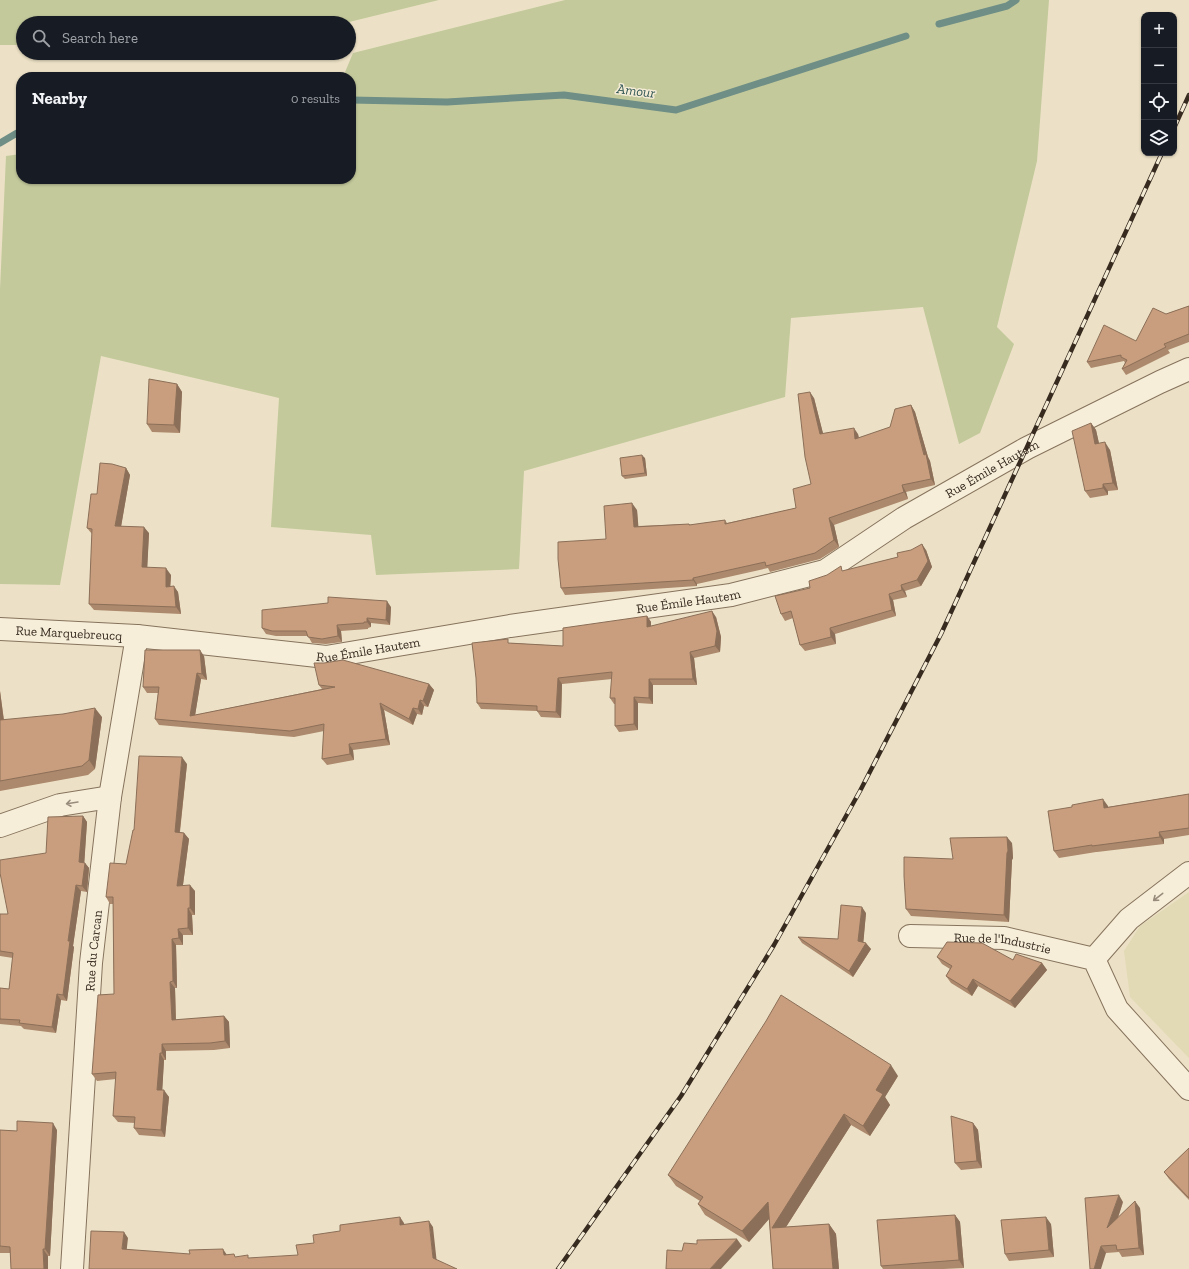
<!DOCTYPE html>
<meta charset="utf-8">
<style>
body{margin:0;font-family:"Zilla Slab",serif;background:#242831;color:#f1f3f6}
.controls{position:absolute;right:12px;top:12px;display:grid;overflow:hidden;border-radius:8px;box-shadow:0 1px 3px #0004}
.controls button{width:36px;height:36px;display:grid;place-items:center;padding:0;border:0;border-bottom:1px solid #363941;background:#171b24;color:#f1f3f6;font:20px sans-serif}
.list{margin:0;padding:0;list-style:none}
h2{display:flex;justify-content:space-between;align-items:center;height:52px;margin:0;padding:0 16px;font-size:17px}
h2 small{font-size:13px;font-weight:400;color:#9ea1a6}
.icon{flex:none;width:22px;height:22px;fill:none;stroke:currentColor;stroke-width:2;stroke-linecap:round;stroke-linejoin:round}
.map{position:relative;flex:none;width:1189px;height:1269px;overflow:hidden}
.search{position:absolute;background:#171b24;box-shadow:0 1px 3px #0004;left:16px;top:16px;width:340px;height:44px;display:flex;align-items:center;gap:10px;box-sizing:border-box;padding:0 14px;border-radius:22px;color:#9ea1a6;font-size:15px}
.panel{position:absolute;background:#171b24;box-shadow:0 1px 3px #0004;left:16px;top:72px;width:340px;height:112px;border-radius:16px}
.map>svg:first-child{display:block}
.farmland{fill:#e1dab4}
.green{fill:#c3c99b}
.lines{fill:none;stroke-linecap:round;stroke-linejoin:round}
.stream{stroke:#6e8e86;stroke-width:7}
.minor-casing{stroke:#86735d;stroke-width:24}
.minor{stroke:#f7eed9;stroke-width:22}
.rail-casing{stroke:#372b20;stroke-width:4.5}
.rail{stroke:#f4ebd5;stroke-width:3;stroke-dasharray:9;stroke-linecap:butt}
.wall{fill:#ac886c}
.shaded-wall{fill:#8c6f58}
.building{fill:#c89e7e;stroke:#8c6f58}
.oneway{stroke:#978c7c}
.labels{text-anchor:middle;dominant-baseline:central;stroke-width:3;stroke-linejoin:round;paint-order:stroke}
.street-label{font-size:13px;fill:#372b20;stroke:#f4ebd5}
.water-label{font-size:14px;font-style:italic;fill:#305654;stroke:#f4ebd5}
</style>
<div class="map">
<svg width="1189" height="1269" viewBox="0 0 1189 1269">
<rect width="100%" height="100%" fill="#ece1c6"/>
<path class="farmland" d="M 1189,892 L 1189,1058 L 1130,997 L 1124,951 L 1140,926 Z"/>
<path class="green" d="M 0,0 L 439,0 L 345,23 L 23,23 L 23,45 L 0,45 Z
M 565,0 L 1049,0 L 1037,161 L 997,327 L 1014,344 L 980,433 L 959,444 L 923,307 L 791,318 L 785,397 L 524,471 L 519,569 L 376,575 L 371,535 L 271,527 L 279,398 L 101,356 L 60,585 L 0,584 L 0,289 L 6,156 L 21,154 L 21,179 L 351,179 L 351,77 L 343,77 L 353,53 Z"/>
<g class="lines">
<path class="stream" d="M 939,24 L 1007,6 L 1016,0
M 351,100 L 447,102 L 564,95 L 676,110 L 906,36
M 0,143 L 17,133 L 21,133"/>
<g class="minor-casing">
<g id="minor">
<path id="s1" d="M 0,629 L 137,636 L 326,657 L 510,626 L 731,595 L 825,571 L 904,518 L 1027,448 L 1160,382 L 1189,369"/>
<path d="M 0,826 L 60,805 L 110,797"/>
<path id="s2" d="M 910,936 L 1004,938 L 1094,959 L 1117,1009 L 1189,1089"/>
<path d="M 1094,959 L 1129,919 L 1189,873"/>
<path id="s3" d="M 72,1269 L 91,963 L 110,797 L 137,636"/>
</g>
</g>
<use href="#minor" class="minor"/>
<g class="rail-casing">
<path id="rail" d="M 1174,128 L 1189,95
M 558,1269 L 681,1096 L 774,945 L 860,791 L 941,634 L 1162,153"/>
</g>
<use href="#rail" class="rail"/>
</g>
<path class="wall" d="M 1189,306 L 1189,342 L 1168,350 L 1170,353 L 1126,375 L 1122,369 L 1125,363 L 1124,361 L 1091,368 L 1087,362 L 1136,341 L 1166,314 Z
M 177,384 L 182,392 L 180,433 L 152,432 L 147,424 Z
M 814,398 L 823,434 L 858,434 L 859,438 L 890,427 L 911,405 L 915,412 L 928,457 L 930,461 L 935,485 L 906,492 L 908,499 L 834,525 L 839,547 L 820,559 L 770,572 L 768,568 L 697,584 L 697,586 L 565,595 L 561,588 L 606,539 L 637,510 L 638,526 L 689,524 L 690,525 L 725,520 L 727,523 L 796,508 L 811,484 Z
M 1091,423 L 1096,430 L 1099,444 L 1110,450 L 1118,490 L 1108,491 L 1108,495 L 1090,498 L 1085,491 Z
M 645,458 L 647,476 L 625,479 L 622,476 Z
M 126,468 L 130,475 L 121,526 L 149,533 L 147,567 L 171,575 L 170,586 L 178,592 L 181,614 L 94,610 L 89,604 L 92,534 L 87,528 L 97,494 Z
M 926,550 L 932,567 L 921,586 L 905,591 L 907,597 L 893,600 L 896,616 L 835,634 L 836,644 L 805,651 L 800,645 L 793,618 L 785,621 L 781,614 L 810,588 L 844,571 Z
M 391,607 L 390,625 L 371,623 L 371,627 L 368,628 L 368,629 L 341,631 L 342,642 L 326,644 L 312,643 L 308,636 L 276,636 L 266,634 L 262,628 Z
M 647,616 L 651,622 L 651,626 L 716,617 L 721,637 L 720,652 L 694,658 L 697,685 L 653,685 L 653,704 L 638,703 L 638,730 L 619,732 L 615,726 L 615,704 L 614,704 L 610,698 L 612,679 L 562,684 L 561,718 L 541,717 L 537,711 L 481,709 L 477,703 L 511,643 L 563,646 Z
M 204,656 L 207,680 L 201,679 L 195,715 L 322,689 L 319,685 L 429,684 L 434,690 L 428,707 L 424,706 L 422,715 L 417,714 L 413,725 L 384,710 L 390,745 L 353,750 L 354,760 L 327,765 L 322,759 L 324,731 L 294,737 L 159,725 L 155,719 L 158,693 L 147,693 L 143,687 Z
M 0,691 L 4,720 L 102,717 L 95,769 L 88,775 L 0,791 Z
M 187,764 L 180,832 L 184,833 L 189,839 L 183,885 L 195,891 L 195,915 L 192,915 L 193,935 L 183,935 L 183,945 L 176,945 L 177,988 L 175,988 L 176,1020 L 224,1016 L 229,1022 L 230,1048 L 214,1050 L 166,1051 L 166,1060 L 164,1060 L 162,1090 L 169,1097 L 165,1137 L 139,1135 L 134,1128 L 135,1123 L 118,1122 L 113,1116 L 116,1079 L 97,1081 L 92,1074 L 114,994 L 113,904 L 110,904 L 106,897 L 126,864 L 134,830 Z
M 1189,794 L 1189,835 L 1164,839 L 1164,844 L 1097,852 L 1096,852 L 1059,858 L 1054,851 L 1108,806 L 1108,807 Z
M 83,816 L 87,822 L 84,863 L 85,863 L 89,868 L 87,892 L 81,891 L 73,946 L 74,947 L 67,1001 L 61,1000 L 56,1033 L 24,1029 L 21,1026 L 0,1024 L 0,988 L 9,989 L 13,958 L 0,956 L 0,914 L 8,914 Z
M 1012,843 L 1013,858 L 1012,860 L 1009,922 L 911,916 L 906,909 L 953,859 Z
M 866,913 L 863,942 L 871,949 L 853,977 L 802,943 L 798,937 L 838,939 Z
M 937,957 L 1013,960 L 1042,963 L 1047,970 L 1015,1008 L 978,986 L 972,996 L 951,983 L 946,976 L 950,969 L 942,964 Z
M 898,1076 L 885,1097 L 890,1105 L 870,1136 L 851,1125 L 786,1227 L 829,1224 L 836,1234 L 839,1269 L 773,1269 L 769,1219 L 749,1242 L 705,1215 L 698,1204 L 700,1201 L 676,1186 L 668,1175 Z
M 973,1123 L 978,1130 L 982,1168 L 961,1170 L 955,1163 Z
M 0,1130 L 17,1131 L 57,1130 L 50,1256 L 48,1256 L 48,1269 L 11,1269 L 10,1253 L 0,1253 Z
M 1189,1148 L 1189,1200 L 1169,1179 L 1164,1172 Z
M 1123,1202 L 1118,1218 L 1140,1208 L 1144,1255 L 1122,1257 L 1119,1252 L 1106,1253 L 1090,1269 Z
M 955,1215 L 960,1222 L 964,1268 L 943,1269 L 883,1269 L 881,1266 Z
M 1051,1224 L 1054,1257 L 1009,1261 L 1005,1254 Z"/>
<path class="shaded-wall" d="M 177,384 L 182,392 L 180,433 L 174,425 Z
M 810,392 L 814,398 L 825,441 L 820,434 Z
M 911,405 L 915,412 L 928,457 L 930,461 L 935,485 L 931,479 Z
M 1091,423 L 1096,430 L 1101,452 L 1095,444 Z
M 854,428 L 858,434 L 860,445 L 855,439 Z
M 1105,442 L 1110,450 L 1118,490 L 1113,483 Z
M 642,455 L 645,458 L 647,476 L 645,473 Z
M 126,468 L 130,475 L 120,533 L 115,526 Z
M 1103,484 L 1108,491 L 1108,495 L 1103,488 Z
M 902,485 L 906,492 L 908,499 L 904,492 Z
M 632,503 L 637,510 L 639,533 L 634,527 Z
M 829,518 L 834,525 L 839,547 L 834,540 Z
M 144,527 L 149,533 L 147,574 L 142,567 Z
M 922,544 L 926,550 L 932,567 L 921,586 L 917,580 Z
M 166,568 L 171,575 L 170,593 L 166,587 Z
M 693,578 L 697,584 L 697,586 L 693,580 Z
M 901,585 L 905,591 L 907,597 L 902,590 Z
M 174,586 L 178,592 L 181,614 L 176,607 Z
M 889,594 L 893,600 L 896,616 L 892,610 Z
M 387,601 L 391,607 L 390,625 L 386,620 Z
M 712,611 L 716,617 L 721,637 L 720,652 L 715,646 Z
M 647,616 L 651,622 L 651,633 L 647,627 Z
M 367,618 L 371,623 L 371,627 L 367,622 Z
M 337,625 L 341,631 L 342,642 L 338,636 Z
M 830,628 L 835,634 L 836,644 L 831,637 Z
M 200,650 L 204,656 L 207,680 L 202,674 Z
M 690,652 L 694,658 L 697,685 L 693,679 Z
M 197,673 L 201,679 L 194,722 L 190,716 Z
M 558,678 L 562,684 L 561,718 L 556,712 Z
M 649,679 L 653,685 L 653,704 L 649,698 Z
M 429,684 L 434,690 L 428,707 L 423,701 Z
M 0,691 L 5,730 L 0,722 Z
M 634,697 L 638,703 L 638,730 L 634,724 Z
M 420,700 L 424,706 L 422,715 L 418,709 Z
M 380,703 L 384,710 L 390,745 L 386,739 Z
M 95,708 L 102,717 L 95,769 L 89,760 Z
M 413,708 L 417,714 L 413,725 L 409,719 Z
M 349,744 L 353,750 L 354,760 L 350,754 Z
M 182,757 L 187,764 L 179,838 L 175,832 Z
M 1103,799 L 1108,806 L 1109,815 L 1104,808 Z
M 83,816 L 87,822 L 84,868 L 79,862 Z
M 1159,832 L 1164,839 L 1164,844 L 1160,837 Z
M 184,833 L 189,839 L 182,892 L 177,886 Z
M 1007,837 L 1012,843 L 1013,858 L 1012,860 L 1009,922 L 1004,915 Z
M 85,863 L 89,868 L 87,892 L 82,886 Z
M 76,885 L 81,891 L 73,946 L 74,947 L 67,1001 L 63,995 L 68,941 Z
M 190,885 L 195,891 L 195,915 L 190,908 Z
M 862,907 L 866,913 L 863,947 L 858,941 Z
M 188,908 L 192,915 L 193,935 L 188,928 Z
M 178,929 L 183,935 L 183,945 L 179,938 Z
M 172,939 L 176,945 L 177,988 L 173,981 Z
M 866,943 L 871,949 L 853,977 L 849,971 Z
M 1042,963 L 1047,970 L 1015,1008 L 1010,1001 Z
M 973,979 L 978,986 L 972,996 L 967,989 Z
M 170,982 L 175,988 L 176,1027 L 172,1020 Z
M 57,994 L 61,1000 L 56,1033 L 52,1027 Z
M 224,1016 L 229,1022 L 230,1048 L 225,1041 Z
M 162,1044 L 166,1051 L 166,1060 L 162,1053 Z
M 160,1053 L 164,1060 L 162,1096 L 157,1090 Z
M 891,1065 L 898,1076 L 885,1097 L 890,1105 L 870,1136 L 863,1126 L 876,1090 Z
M 164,1090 L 169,1097 L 165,1137 L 161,1130 Z
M 844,1114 L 851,1125 L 779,1238 L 772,1228 Z
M 53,1123 L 57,1130 L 50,1256 L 45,1249 Z
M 973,1123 L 978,1130 L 982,1168 L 977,1161 Z
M 1119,1195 L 1123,1202 L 1112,1235 L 1107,1228 Z
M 1135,1201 L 1140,1208 L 1144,1255 L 1139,1248 Z
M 768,1202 L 775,1212 L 749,1242 L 742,1231 Z
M 955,1215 L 960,1222 L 964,1268 L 959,1260 Z
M 400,1217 L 404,1223 L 405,1231 L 400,1225 Z
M 1046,1217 L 1051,1224 L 1054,1257 L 1049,1250 Z
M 429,1221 L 433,1227 L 437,1264 L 433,1258 Z
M 829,1224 L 836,1234 L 839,1269 L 833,1269 Z
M 124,1232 L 128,1238 L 126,1256 L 122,1249 Z
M 737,1239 L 742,1246 L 721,1269 L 710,1269 Z
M 1101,1246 L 1106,1253 L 1101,1269 L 1094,1269 Z
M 43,1249 L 48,1256 L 48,1269 L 44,1269 Z
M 223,1249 L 227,1255 L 224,1255 Z"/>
<path class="building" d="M 1189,306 L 1189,334 L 1164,344 L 1166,347 L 1122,369 L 1127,360 L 1121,357 L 1121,355 L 1087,362 L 1104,325 L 1136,341 L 1153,308 L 1166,314 Z
M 149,379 L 177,384 L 174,425 L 147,424 Z
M 810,392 L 820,434 L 854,428 L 855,439 L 890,427 L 895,409 L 911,405 L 924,455 L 926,454 L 931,479 L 902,485 L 904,492 L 829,518 L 834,540 L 815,553 L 766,566 L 765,562 L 693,578 L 693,580 L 561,588 L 558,559 L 558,542 L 606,539 L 604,506 L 632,503 L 634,527 L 689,524 L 689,525 L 725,520 L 725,524 L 796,508 L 793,489 L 811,484 L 805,457 L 798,394 Z
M 1091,423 L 1095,444 L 1105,442 L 1113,483 L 1103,484 L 1103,488 L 1085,491 L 1072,431 Z
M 642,455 L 645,473 L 622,476 L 620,458 Z
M 100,463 L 112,464 L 126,468 L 115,526 L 144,527 L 142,567 L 166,568 L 166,587 L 174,586 L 176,607 L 89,604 L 92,529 L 87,528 L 91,494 L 97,494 Z
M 922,544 L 928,561 L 917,580 L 901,585 L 902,590 L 889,594 L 892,610 L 830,628 L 831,637 L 800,645 L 791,611 L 781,614 L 775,596 L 810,588 L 809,581 L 827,575 L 841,566 L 842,571 L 898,557 L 897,553 L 911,550 Z
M 328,597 L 387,601 L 386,620 L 367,618 L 367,622 L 364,622 L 364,623 L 337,625 L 338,636 L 322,639 L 308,637 L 306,631 L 272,631 L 262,628 L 262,610 L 328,603 Z
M 712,611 L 717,631 L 715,646 L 690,652 L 693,679 L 649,679 L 649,698 L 634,697 L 634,724 L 615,726 L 615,698 L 610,698 L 612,672 L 558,678 L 556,712 L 537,711 L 537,706 L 477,703 L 476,678 L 472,643 L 508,639 L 508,643 L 563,646 L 563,628 L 647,616 L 647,627 Z
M 145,650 L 200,650 L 202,674 L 197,673 L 190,716 L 335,687 L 319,685 L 314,663 L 324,663 L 343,660 L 429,684 L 423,701 L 420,700 L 418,709 L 413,708 L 409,719 L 380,703 L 386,739 L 349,744 L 350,754 L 322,759 L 324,724 L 290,731 L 155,719 L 159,687 L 143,687 Z
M 95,708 L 89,760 L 82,766 L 0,781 L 0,720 L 63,714 Z
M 139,756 L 182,757 L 175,832 L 184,833 L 177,886 L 190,885 L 190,908 L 188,908 L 188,928 L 178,929 L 179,938 L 172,939 L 173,981 L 170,982 L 172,1020 L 224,1016 L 225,1041 L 210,1043 L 162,1044 L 162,1053 L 160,1053 L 157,1090 L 164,1090 L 161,1130 L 134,1128 L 135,1117 L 113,1116 L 116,1072 L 92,1074 L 98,995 L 114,994 L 113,897 L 106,897 L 110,863 L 126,864 L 133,830 L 134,830 Z
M 1189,794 L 1189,828 L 1159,832 L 1160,837 L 1092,846 L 1092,845 L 1054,851 L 1048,811 L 1072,807 L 1072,805 L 1103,799 L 1104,808 Z
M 83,816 L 79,862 L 85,863 L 82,886 L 76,885 L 68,941 L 70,941 L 63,995 L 57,994 L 52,1027 L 19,1023 L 20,1020 L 0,1019 L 0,988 L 9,989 L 13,953 L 0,951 L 0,914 L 8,914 L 0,873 L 0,860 L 46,853 L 48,817 Z
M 1007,837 L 1008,851 L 1007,853 L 1004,915 L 906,909 L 904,876 L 904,857 L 953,859 L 950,838 Z
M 841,905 L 862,907 L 858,941 L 866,943 L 849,971 L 798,937 L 838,939 Z
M 947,942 L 982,943 L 1013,960 L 1016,954 L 1042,963 L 1010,1001 L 973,979 L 967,989 L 946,976 L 952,966 L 937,957 Z
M 781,995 L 891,1065 L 876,1090 L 883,1094 L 863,1126 L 844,1114 L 772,1228 L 829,1224 L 833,1269 L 773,1269 L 768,1202 L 742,1231 L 698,1204 L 703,1197 L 668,1175 L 766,1021 Z
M 951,1116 L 973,1123 L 977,1161 L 955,1163 Z
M 17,1121 L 53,1123 L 45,1249 L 43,1249 L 44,1269 L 11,1269 L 10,1247 L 0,1246 L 0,1130 L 17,1131 Z
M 1189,1148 L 1189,1198 L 1164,1172 Z
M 1119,1195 L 1107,1228 L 1135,1201 L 1139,1248 L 1117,1250 L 1116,1245 L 1101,1246 L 1094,1269 L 1090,1269 L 1085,1198 Z
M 955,1215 L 959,1260 L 881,1266 L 877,1220 Z
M 400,1217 L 400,1225 L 429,1221 L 433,1258 L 457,1269 L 89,1269 L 91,1231 L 124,1232 L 122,1249 L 190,1254 L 189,1250 L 223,1249 L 224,1255 L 234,1254 L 235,1257 L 248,1255 L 248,1258 L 298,1255 L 296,1245 L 314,1243 L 313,1235 L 340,1231 L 340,1225 Z
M 1046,1217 L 1049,1250 L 1005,1254 L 1001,1220 Z
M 737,1239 L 710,1269 L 666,1269 L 667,1250 L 682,1251 L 684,1243 L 697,1244 L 697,1240 Z"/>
<defs><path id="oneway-shaft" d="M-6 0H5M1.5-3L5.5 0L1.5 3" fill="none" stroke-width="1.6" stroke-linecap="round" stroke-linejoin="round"/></defs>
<g class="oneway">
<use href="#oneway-shaft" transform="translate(72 803) rotate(171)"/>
<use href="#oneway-shaft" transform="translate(1158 897) rotate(142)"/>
</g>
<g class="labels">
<g class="street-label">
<text stroke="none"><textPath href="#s1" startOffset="1030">Rue Émile Hautem</textPath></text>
<text stroke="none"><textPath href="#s1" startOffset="694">Rue Émile Hautem</textPath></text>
<text stroke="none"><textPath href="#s1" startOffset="69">Rue Marquebreucq</textPath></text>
<text stroke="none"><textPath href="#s1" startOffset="370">Rue Émile Hautem</textPath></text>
<text stroke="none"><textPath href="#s2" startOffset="93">Rue de l'Industrie</textPath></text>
<text stroke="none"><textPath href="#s3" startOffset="319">Rue du Carcan</textPath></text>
</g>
<g class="water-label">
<text transform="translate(636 91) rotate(7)">Amour</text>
</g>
</g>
</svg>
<div class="controls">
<button>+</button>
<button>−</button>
<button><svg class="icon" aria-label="locate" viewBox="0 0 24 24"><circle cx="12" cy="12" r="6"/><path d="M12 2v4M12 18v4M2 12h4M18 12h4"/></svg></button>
<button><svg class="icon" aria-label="layers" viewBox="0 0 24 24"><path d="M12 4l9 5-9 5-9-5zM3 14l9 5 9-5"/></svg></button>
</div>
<div class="search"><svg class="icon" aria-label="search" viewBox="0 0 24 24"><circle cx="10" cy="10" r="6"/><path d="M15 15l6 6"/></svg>Search here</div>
<section class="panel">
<h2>Nearby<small>0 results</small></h2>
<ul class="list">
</ul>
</section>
</div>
